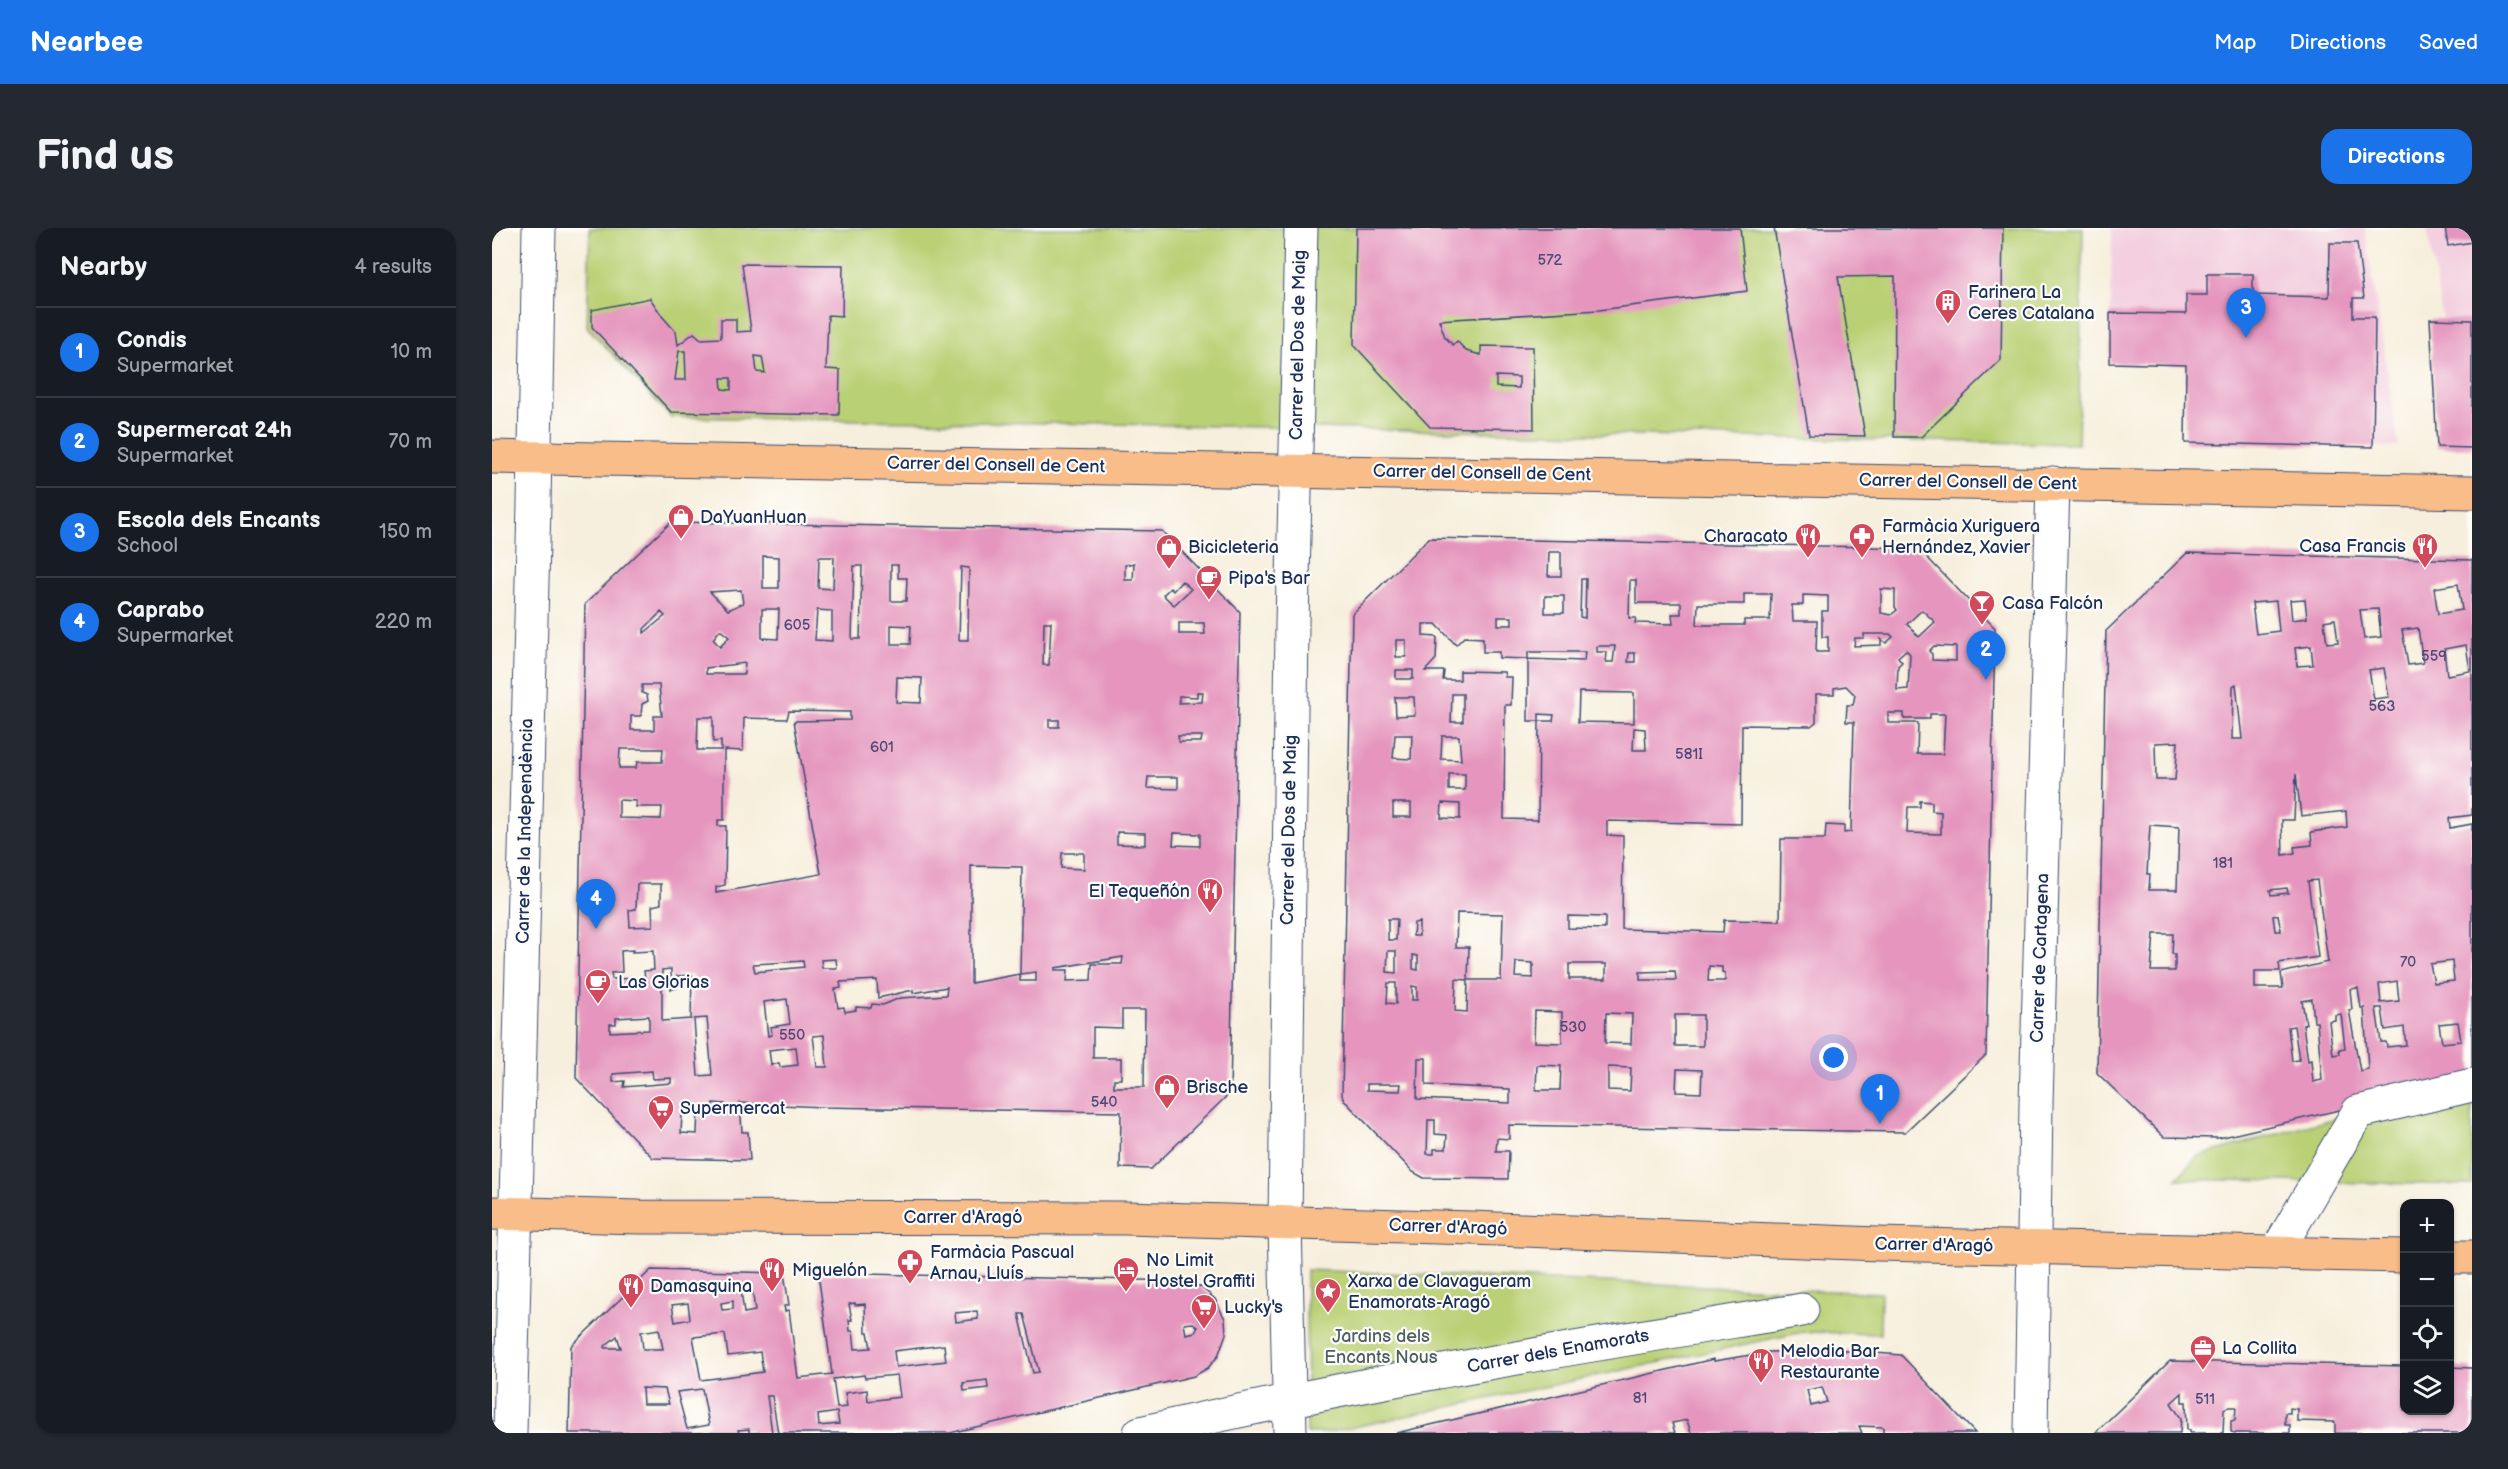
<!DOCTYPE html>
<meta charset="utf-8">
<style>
body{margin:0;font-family:"Balsamiq Sans",sans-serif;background:#242831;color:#f1f3f6}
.controls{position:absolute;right:18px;bottom:18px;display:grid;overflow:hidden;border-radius:12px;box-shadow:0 2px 4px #0004}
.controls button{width:54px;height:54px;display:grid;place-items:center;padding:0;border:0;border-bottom:2px solid #363941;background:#171b24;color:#f1f3f6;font:30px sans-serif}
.you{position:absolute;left:1342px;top:830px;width:21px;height:21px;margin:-15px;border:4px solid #fff;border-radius:50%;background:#1a73e8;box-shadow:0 0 0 9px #1a73e833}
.badge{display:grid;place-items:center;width:39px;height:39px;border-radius:50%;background:#1a73e8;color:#fff;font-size:20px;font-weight:700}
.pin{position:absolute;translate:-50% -50px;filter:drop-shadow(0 2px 3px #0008)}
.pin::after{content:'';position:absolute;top:32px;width:21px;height:18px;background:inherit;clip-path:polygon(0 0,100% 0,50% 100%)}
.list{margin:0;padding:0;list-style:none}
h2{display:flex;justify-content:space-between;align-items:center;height:78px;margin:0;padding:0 24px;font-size:26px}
h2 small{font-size:20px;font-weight:400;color:#9ea1a6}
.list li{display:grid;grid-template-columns:39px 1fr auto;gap:18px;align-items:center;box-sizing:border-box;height:90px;padding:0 24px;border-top:2px solid #363941}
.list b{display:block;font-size:22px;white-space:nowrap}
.list p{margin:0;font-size:20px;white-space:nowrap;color:#9ea1a6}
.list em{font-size:20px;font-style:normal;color:#9ea1a6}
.icon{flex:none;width:33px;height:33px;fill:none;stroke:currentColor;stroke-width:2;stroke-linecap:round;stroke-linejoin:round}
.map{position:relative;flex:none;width:1980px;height:1205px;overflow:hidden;border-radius:18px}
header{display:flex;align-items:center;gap:36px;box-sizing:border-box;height:84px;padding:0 30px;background:#1a73e8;color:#fff}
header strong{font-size:28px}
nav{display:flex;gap:33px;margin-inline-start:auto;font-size:21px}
.intro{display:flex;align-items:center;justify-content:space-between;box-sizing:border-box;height:144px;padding:0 36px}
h1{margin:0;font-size:42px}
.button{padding:15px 27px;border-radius:18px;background:#1a73e8;color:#fff;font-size:21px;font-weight:700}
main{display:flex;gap:36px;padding:0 36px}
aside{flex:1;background:#171b24;border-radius:18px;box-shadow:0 2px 4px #0004}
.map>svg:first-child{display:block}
.built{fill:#f3cfdf}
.green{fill:#bad074;stroke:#6a8069;stroke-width:1.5}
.building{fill:#e595be;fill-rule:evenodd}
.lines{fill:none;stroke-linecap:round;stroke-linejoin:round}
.minor-casing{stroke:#3c4c71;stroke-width:35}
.major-casing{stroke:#3c4c71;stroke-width:35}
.minor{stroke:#fff;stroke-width:33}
.major{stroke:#f8bd88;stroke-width:33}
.labels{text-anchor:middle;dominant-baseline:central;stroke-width:4.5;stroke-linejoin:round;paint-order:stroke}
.number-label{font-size:15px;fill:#4e4876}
.poi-label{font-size:18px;fill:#1b2f5e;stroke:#fdfcf7;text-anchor:start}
.street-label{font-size:18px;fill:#1b2f5e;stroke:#fdfcf7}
.park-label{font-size:18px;fill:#4b5f65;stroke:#fdfcf7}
</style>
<header>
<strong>Nearbee</strong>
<nav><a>Map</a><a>Directions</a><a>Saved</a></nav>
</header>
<div class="intro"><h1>Find us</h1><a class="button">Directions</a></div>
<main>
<aside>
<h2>Nearby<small>4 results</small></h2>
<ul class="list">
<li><span class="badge">1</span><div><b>Condis</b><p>Supermarket</p></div><em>10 m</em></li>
<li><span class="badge">2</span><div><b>Supermercat 24h</b><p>Supermarket</p></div><em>70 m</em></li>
<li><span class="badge">3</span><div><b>Escola dels Encants</b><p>School</p></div><em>150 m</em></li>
<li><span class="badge">4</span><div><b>Caprabo</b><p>Supermarket</p></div><em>220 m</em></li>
</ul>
</aside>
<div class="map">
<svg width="1980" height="1205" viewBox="0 0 1980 1205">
<rect width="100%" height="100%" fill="#fdfcf7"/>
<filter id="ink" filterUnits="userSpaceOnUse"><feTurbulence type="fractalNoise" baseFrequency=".0167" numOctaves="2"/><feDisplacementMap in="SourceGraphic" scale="12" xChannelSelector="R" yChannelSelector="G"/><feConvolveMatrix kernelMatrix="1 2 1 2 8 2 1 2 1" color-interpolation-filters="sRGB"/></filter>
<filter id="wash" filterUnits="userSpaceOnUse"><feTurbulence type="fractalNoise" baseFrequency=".008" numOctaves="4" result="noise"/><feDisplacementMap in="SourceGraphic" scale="24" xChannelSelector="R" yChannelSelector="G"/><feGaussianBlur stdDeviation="1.35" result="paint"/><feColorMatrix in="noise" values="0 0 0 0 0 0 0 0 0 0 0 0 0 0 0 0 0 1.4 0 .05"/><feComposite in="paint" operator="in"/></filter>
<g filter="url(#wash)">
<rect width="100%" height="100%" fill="#f7efdd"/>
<path class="built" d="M 1620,0 L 1873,0 L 1907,219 L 1693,215 L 1694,137 L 1618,135 Z
M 1935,0 L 1980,0 L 1980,220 L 1972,219 Z"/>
<path class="green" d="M 98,0 L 1591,0 L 1586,216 L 672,197 L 179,189 L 95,99 Z
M 1980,857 L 1980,957 L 1684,951 L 1706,928 L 1866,884 Z
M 814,1042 L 1389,1065 L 1388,1106 L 1311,1104 L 834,1205 L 815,1205 Z"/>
<g id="blocks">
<path class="building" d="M 864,0 L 1248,0 L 1255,63 L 1107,82 L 947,92 L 953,109 L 961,117 L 965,113 L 974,123 L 989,127 L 989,118 L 1041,119 L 1042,201 L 938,199 L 862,117 ZM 1004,148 L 1027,149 L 1027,160 L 1004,159 Z
M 1282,0 L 1511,0 L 1509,132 L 1429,209 L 1402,209 L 1403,48 L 1346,49 L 1373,208 L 1317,207 Z
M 1953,0 L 1980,0 L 1980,14 L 1956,18 Z
M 1838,15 L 1865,15 L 1872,70 L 1861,70 L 1861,89 L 1883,89 L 1881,219 L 1693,215 L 1694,137 L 1618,135 L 1618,85 L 1694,86 L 1694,67 L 1715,67 L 1715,46 L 1761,46 L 1761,67 L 1837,69 Z
M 250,36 L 351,37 L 350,88 L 336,87 L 334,141 L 348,142 L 347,187 L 179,184 L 100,99 L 100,82 L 158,70 L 170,88 L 184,104 L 186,117 L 202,105 L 209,111 L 229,110 L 229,91 L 244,91 L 244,104 L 259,103 ZM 187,123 L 193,123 L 194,152 L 183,152 ZM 263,128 L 270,129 L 273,145 L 265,144 ZM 229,150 L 239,150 L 239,162 L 230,161 Z
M 1938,91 L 1980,92 L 1980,220 L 1945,219 Z
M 179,294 L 670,303 L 748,384 L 738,865 L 659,941 L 628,940 L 629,884 L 330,879 L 248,875 L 250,904 L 256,904 L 258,932 L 161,930 L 84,850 L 93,376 ZM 271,328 L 287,329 L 287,360 L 271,360 ZM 327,329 L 342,329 L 341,361 L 326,360 ZM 642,335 L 641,352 L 633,352 L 633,337 ZM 399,337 L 406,337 L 406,350 L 415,350 L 414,373 L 399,373 ZM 362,338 L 370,338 L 368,411 L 360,411 ZM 469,339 L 477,340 L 476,412 L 467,412 ZM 690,353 L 699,361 L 682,377 L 671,367 L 678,360 L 681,363 ZM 249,362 L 251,375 L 236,382 L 218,364 ZM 270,381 L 287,381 L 286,411 L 270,410 ZM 325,382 L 340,383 L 340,413 L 323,412 ZM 169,384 L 173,388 L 152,405 L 152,401 ZM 552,394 L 559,394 L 557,437 L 551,437 ZM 687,395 L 712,395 L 713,406 L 687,406 ZM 399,397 L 419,398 L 418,416 L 399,416 ZM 228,402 L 237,409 L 228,419 L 221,411 ZM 253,435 L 252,446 L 214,446 L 214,440 ZM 405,449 L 430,450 L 429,475 L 404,474 ZM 150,457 L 167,457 L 170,488 L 162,488 L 162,502 L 139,502 L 139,488 L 149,488 L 150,476 L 156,473 L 155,467 L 150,465 ZM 705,464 L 711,464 L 710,474 L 687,475 L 687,468 L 705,469 ZM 297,483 L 358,484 L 358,492 L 302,493 L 329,646 L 224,665 L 224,659 L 233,657 L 234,598 L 226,598 L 226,592 L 232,592 L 232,522 L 251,523 L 252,490 L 295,491 ZM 206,489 L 221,489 L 221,514 L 229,513 L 229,522 L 205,522 ZM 557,492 L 567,492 L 567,499 L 557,499 ZM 686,508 L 710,508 L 709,514 L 687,514 ZM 128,521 L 171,521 L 170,534 L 145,534 L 144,540 L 127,540 ZM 656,549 L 686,549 L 686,561 L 655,560 ZM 127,572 L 144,573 L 144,579 L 170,579 L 169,591 L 127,590 ZM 625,604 L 653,605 L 653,617 L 625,616 ZM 682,605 L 708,606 L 708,618 L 681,617 ZM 570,625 L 592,625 L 592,641 L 569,640 ZM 479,638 L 530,639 L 528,746 L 544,744 L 544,753 L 528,753 L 528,746 L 479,755 ZM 145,656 L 169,656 L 169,676 L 160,678 L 161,698 L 138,699 L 137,682 L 144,681 ZM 141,722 L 140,724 L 161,723 L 162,742 L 152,743 L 153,750 L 120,751 L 119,745 L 130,744 L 129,723 ZM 631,729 L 630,736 L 600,736 L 599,752 L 575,753 L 576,742 L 563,742 L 563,740 ZM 344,731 L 345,740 L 330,740 L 329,732 ZM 311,733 L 312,739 L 263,744 L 261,736 ZM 179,741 L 179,761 L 185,760 L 185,748 L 200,747 L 199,791 L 170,793 L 170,742 ZM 385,752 L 386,770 L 421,762 L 421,765 L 455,759 L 454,767 L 408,770 L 391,777 L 380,776 L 379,780 L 364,779 L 364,782 L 353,784 L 352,779 L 346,780 L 343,761 L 349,760 L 348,754 ZM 295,771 L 298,796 L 279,799 L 280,807 L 276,808 L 272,774 ZM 630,782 L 653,782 L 652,859 L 622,859 L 622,851 L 629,851 L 629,830 L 601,830 L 601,799 L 630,800 ZM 157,788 L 157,802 L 118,804 L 118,796 L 124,796 L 124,790 ZM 215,790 L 220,847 L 206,848 L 202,791 ZM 332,807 L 335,839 L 325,839 L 321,808 ZM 304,819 L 306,837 L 288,839 L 287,835 L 279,837 L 277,822 ZM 160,843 L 161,851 L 179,850 L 179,855 L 132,859 L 133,853 L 121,854 L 121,846 ZM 221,875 L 233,876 L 233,881 L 221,880 ZM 200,879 L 206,879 L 205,906 L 189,905 L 190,885 L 200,885 Z
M 937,310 L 1426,320 L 1503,400 L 1494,827 L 1413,904 L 1017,897 L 1017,911 L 1005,910 L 1004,923 L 1017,923 L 1016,951 L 932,950 L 921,944 L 852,872 L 850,867 L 860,386 ZM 1057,324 L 1069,324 L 1069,348 L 1056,348 ZM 1089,351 L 1094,351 L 1093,390 L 1088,389 ZM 1138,352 L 1144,352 L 1144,375 L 1189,375 L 1189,386 L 1180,386 L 1181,396 L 1143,395 L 1144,390 L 1137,390 ZM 1389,361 L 1403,362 L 1403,379 L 1405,382 L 1399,387 L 1389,385 ZM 1252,366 L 1279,366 L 1278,392 L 1252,392 L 1252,397 L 1205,397 L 1206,376 L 1252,376 ZM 1311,367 L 1336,368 L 1336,383 L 1330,383 L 1330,409 L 1336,409 L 1336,424 L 1324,424 L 1325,393 L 1301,393 L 1300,377 L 1311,377 ZM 1053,368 L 1072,368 L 1072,385 L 1053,385 ZM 1430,382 L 1443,394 L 1427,409 L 1415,396 ZM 1006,389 L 1020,389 L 1020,397 L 1006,397 ZM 931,396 L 944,396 L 964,417 L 972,409 L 991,410 L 991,424 L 1007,424 L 1007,430 L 1036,431 L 1036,424 L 1093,424 L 1092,433 L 1036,431 L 1036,493 L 1047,493 L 1047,486 L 1062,487 L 1061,493 L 1047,493 L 1046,592 L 1012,591 L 1013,477 L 1019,477 L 1020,449 L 1013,449 L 1012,444 L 968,443 L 968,452 L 951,452 L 952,443 L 933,443 L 944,431 L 945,409 L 931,408 ZM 1372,406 L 1398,406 L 1401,409 L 1394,415 L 1389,411 L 1389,417 L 1362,418 L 1363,410 L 1372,410 ZM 904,412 L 914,412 L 914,429 L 904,429 ZM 1105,418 L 1123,418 L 1121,434 L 1114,434 L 1115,424 L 1105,424 ZM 1442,418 L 1464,419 L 1464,433 L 1440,432 L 1440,426 L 1437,423 ZM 1414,422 L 1418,426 L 1416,461 L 1405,462 L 1406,438 L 1410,434 L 1406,429 ZM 1137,425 L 1143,425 L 1143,434 L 1136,434 ZM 904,442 L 921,442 L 921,451 L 904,451 ZM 1354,458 L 1363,467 L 1361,477 L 1355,477 L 1354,494 L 1362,494 L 1359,604 L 1352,605 L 1352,598 L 1334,597 L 1333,611 L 1289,611 L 1288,693 L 1232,692 L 1231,704 L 1130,701 L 1131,608 L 1115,607 L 1115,593 L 1249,596 L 1250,497 L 1319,498 L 1324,494 L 1324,466 L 1342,466 L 1342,460 ZM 1087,464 L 1142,465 L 1142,495 L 1086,494 ZM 960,466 L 971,466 L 971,494 L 959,494 ZM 903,469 L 922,469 L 923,487 L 904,488 ZM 1396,485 L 1412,485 L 1412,491 L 1438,491 L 1438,486 L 1453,486 L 1451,526 L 1425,526 L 1426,495 L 1396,495 ZM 1142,500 L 1153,501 L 1154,522 L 1141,522 ZM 903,507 L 920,507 L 919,531 L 901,530 ZM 950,508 L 967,508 L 969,532 L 949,531 ZM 957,546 L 973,546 L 973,562 L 957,562 ZM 1428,573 L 1440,574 L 1440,583 L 1449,584 L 1449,606 L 1415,605 L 1416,579 L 1428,579 ZM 901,575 L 919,575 L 919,589 L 901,589 ZM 950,575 L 968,576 L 968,591 L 949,590 ZM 965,685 L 1011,686 L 1009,752 L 976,752 L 977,719 L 964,719 ZM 1076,688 L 1113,689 L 1113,701 L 1076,700 ZM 896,691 L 905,691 L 904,712 L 896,712 ZM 927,694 L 927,708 L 921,708 L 922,695 ZM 896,723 L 904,723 L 904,745 L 895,744 ZM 921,727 L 926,728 L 926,742 L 921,741 ZM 1024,734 L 1041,735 L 1041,750 L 1023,749 ZM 1077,736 L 1114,736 L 1114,751 L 1077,751 ZM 1217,738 L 1230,739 L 1230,744 L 1233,745 L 1233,753 L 1216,753 ZM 1183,743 L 1184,752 L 1148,752 L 1148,744 ZM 964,751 L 976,752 L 975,784 L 963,783 ZM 896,755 L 904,755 L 904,776 L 895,775 ZM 920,758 L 925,759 L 925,772 L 920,772 ZM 1043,783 L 1070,784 L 1070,815 L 1042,814 ZM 1114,785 L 1140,786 L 1139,816 L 1113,815 ZM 1183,787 L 1211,787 L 1211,818 L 1183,818 ZM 926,830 L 934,830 L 934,857 L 1018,861 L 1018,875 L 925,871 ZM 1045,837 L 1069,838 L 1068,862 L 1044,862 ZM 1116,839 L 1139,840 L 1138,863 L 1116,862 ZM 1185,841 L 1210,842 L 1209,865 L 1184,864 ZM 875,856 L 909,856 L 908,863 L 875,862 ZM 936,892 L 943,892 L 943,906 L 955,907 L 954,921 L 942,921 L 942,926 L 935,926 Z
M 1695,325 L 1980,332 L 1980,587 L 1957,590 L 1958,600 L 1980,596 L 1980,851 L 1727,910 L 1672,909 L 1605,845 L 1614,403 ZM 1966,356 L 1970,382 L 1946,386 L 1942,360 ZM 1813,371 L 1815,390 L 1800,392 L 1798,372 ZM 1784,373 L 1787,403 L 1764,406 L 1760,375 ZM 1886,381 L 1889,409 L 1872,411 L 1868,382 ZM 1843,391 L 1846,414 L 1835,415 L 1832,393 ZM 1926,400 L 1931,435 L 1916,437 L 1910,402 ZM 1974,417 L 1978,443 L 1955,447 L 1952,421 ZM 1819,418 L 1821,437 L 1805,438 L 1803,420 ZM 1892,440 L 1897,469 L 1882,471 L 1877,442 ZM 1744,456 L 1750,511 L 1740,511 L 1741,458 ZM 1686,514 L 1683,552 L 1664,552 L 1663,515 ZM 1804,546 L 1809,588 L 1854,583 L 1855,599 L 1819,604 L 1820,617 L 1802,619 L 1803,625 L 1791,627 L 1790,592 L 1802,592 ZM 1658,597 L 1687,599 L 1685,662 L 1657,662 L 1658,646 L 1655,646 ZM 1825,652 L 1836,734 L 1789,745 L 1791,760 L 1763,760 L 1763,743 L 1788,743 L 1787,735 L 1826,729 L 1816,653 ZM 1795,660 L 1796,665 L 1779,667 L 1778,662 ZM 1786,687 L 1789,703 L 1783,703 L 1781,688 ZM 1662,706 L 1681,706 L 1680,726 L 1683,726 L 1683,743 L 1659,743 ZM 1960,733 L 1962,753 L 1942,755 L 1938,736 ZM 1905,753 L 1907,773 L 1889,775 L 1887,756 ZM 1866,760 L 1869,780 L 1872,780 L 1876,841 L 1868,843 L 1857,782 L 1860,782 L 1858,761 ZM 1820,771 L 1822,794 L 1825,794 L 1830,852 L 1821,854 L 1819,832 L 1816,833 L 1811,797 L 1814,796 L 1810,773 ZM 1884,780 L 1890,780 L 1893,802 L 1912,799 L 1914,817 L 1895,819 L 1894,814 L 1889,814 ZM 1849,786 L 1853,820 L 1847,821 L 1848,826 L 1841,827 L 1837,793 L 1843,792 L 1843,787 ZM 1966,794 L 1969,813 L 1950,815 L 1947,796 ZM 1802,798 L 1807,832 L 1800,833 L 1796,799 Z
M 159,1042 L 292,1045 L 297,1077 L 292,1078 L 293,1083 L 297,1082 L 306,1150 L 340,1146 L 326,1045 L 694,1053 L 709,1059 L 723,1071 L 733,1091 L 734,1106 L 726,1128 L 716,1140 L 702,1148 L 458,1205 L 286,1205 L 280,1168 L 275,1168 L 280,1205 L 257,1205 L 257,1201 L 246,1202 L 247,1205 L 77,1205 L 79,1118 ZM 260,1061 L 263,1083 L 252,1085 L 249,1062 ZM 241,1073 L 241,1081 L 230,1082 L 229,1075 ZM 196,1075 L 198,1091 L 183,1094 L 180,1077 ZM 363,1075 L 363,1077 L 373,1076 L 374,1104 L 376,1104 L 379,1120 L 363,1121 L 361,1103 L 358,1103 L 357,1092 L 360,1092 L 357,1076 ZM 485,1083 L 486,1091 L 464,1094 L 463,1085 ZM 527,1086 L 532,1086 L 547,1144 L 541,1145 ZM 701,1095 L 706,1099 L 703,1104 L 694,1106 L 692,1096 ZM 167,1101 L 171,1121 L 151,1121 L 149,1104 ZM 233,1106 L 236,1128 L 268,1124 L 271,1144 L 209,1152 L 201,1109 ZM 125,1108 L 129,1120 L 113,1120 L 113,1118 ZM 452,1117 L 454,1133 L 404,1139 L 402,1123 ZM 372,1147 L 373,1150 L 405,1147 L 408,1169 L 376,1173 L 375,1162 L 353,1165 L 355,1179 L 345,1180 L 341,1151 ZM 495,1152 L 496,1160 L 472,1163 L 471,1155 ZM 150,1160 L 173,1161 L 177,1176 L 151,1176 ZM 210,1161 L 217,1197 L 195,1201 L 185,1164 ZM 345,1184 L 347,1196 L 327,1198 L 326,1187 Z
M 1342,1122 L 1409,1127 L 1483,1205 L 1391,1205 L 1391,1199 L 1367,1198 L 1370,1205 L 1199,1205 L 1195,1192 L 1180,1195 L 1183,1205 L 904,1205 L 1222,1131 L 1222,1133 L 1277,1124 ZM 1330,1159 L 1335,1174 L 1319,1178 L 1315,1162 Z
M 1678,1133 L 1912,1138 L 1912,1182 L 1958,1182 L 1958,1139 L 1980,1140 L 1980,1205 L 1843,1205 L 1843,1194 L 1805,1193 L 1805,1181 L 1798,1180 L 1798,1185 L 1793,1185 L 1793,1197 L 1798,1197 L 1798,1205 L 1743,1205 L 1739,1204 L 1739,1193 L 1743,1192 L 1744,1179 L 1736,1179 L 1732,1181 L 1731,1205 L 1698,1205 L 1698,1202 L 1695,1202 L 1694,1174 L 1690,1174 L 1690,1165 L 1679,1175 L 1689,1190 L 1688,1205 L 1603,1205 Z"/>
</g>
</g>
<g filter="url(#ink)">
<use href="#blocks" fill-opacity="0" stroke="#3c4c71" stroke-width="1.5"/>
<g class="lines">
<g class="minor-casing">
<path id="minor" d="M 1784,1025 L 1866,884 L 1980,857
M 18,1205 L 42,276 L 47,0
M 648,1205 C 866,1154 1088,1119 1310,1082
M 798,1205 L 793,996 L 800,396 L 809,0
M 1539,1205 L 1544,876 L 1561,255"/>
</g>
<g class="major-casing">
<path id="major" d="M 0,229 L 1980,264
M 0,985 L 147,989 L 634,990 L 980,1000 L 1386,1016 L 1912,1028
M 1958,1029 L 1980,1029"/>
</g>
<use href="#minor" class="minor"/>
<use href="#major" class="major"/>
</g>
</g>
<defs>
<g id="building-pin" transform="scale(1.35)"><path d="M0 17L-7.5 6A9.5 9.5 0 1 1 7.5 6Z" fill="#d1495b" stroke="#fdfcf7"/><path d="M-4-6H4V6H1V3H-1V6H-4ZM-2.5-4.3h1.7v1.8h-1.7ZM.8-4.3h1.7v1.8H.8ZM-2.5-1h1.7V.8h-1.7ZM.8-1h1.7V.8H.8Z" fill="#fff"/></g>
<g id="shop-pin" transform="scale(1.35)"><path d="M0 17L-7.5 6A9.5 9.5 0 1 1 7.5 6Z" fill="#d1495b" stroke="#fdfcf7"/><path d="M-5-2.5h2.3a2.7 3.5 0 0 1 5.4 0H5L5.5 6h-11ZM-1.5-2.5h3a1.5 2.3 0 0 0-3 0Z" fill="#fff"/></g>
<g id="restaurant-pin" transform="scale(1.35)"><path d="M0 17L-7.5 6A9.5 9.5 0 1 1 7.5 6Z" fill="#d1495b" stroke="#fdfcf7"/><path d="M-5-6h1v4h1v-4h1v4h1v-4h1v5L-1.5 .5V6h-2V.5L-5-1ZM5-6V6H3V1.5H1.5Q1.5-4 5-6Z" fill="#fff"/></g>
<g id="pharmacy-pin" transform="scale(1.35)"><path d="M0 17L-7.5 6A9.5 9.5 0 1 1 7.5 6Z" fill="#d1495b" stroke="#fdfcf7"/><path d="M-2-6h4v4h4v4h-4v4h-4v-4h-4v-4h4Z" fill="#fff"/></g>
<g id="cafe-pin" transform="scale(1.35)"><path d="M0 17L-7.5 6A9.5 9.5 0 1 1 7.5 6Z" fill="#d1495b" stroke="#fdfcf7"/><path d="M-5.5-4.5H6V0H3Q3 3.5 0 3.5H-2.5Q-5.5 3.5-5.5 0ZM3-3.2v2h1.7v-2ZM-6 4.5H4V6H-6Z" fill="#fff"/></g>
<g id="bar-pin" transform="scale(1.35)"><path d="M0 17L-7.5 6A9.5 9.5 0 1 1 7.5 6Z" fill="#d1495b" stroke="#fdfcf7"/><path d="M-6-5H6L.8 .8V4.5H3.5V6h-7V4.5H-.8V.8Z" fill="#fff"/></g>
<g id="supermarket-pin" transform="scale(1.35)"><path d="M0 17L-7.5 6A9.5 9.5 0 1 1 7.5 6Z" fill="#d1495b" stroke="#fdfcf7"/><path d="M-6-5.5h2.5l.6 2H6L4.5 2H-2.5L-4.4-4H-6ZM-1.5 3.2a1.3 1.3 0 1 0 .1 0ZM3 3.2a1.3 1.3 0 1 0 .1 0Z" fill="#fff"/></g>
<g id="hotel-pin" transform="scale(1.35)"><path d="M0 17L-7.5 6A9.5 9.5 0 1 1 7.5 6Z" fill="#d1495b" stroke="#fdfcf7"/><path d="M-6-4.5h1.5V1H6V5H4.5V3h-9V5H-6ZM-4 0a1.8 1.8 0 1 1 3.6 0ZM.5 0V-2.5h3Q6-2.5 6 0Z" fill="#fff"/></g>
<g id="sight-pin" transform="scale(1.35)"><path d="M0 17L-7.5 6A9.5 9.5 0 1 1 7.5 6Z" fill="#d1495b" stroke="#fdfcf7"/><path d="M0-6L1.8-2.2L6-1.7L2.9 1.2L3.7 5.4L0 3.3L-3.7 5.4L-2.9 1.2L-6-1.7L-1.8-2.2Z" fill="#fff"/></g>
<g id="office-pin" transform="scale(1.35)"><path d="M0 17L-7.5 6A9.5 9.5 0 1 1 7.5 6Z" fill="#d1495b" stroke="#fdfcf7"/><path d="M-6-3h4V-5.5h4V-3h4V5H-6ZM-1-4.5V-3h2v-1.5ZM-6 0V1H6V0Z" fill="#fff"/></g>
</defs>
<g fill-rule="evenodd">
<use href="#building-pin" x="1456" y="74"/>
<use href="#shop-pin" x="189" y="289"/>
<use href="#restaurant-pin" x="1316" y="308"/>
<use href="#pharmacy-pin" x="1370" y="308"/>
<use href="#restaurant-pin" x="1933" y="318"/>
<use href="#shop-pin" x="677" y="319"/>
<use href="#cafe-pin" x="717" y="350"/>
<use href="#bar-pin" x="1490" y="375"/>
<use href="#restaurant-pin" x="718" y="663"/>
<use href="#cafe-pin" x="106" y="754"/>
<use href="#shop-pin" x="675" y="859"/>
<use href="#supermarket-pin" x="169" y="880"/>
<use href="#pharmacy-pin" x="418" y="1034"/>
<use href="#restaurant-pin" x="280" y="1042"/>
<use href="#hotel-pin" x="634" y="1042"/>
<use href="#restaurant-pin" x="139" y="1058"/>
<use href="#sight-pin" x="836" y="1063"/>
<use href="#supermarket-pin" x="712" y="1079"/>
<use href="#office-pin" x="1711" y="1120"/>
<use href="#restaurant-pin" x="1269" y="1133"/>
</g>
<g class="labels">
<g class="number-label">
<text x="1058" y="32">572</text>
<text x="305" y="397">605</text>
<text x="1942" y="428">559</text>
<text x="1890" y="478">563</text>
<text x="390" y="519">601</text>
<text x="1197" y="526">581I</text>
<text x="1731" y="635">181</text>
<text x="1916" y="734">70</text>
<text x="1081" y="799">530</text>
<text x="300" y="807">550</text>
<text x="612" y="874">540</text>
<text x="1148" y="1170">81</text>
<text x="1713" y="1171">511</text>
</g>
<g class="poi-label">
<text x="1476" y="64">Farinera La<tspan x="1476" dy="21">Ceres Catalana</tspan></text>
<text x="208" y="289">DaYuanHuan</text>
<text x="1390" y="298">Farmàcia Xuriguera<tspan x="1390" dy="21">Hernández, Xavier</tspan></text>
<text x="1296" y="308" text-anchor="end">Characato</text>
<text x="1914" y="318" text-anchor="end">Casa Francis</text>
<text x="696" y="319">Bicicleteria</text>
<text x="736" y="350">Pipa's Bar</text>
<text x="1510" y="375">Casa Falcón</text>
<text x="698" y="663" text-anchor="end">El Tequeñón</text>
<text x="126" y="754">Las Glorias</text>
<text x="694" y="859">Brische</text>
<text x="188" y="880">Supermercat</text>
<text x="438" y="1024">Farmàcia Pascual<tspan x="438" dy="21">Arnau, Lluís</tspan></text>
<text x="654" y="1032">No Limit<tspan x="654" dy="21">Hostel Graffiti</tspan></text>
<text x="300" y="1042">Miguelón</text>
<text x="856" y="1053">Xarxa de Clavagueram<tspan x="856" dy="21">Enamorats-Aragó</tspan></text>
<text x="158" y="1058">Damasquina</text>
<text x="732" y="1079">Lucky's</text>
<text x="1730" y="1120">La Collita</text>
<text x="1288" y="1123">Melodia Bar<tspan x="1288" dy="21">Restaurante</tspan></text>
</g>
<g class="street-label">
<text transform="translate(806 117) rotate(-89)">Carrer del Dos de Maig</text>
<text transform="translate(504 237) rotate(1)">Carrer del Consell de Cent</text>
<text transform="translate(990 245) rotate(1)">Carrer del Consell de Cent</text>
<text transform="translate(1476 254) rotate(1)">Carrer del Consell de Cent</text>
<text transform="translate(797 602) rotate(-89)">Carrer del Dos de Maig</text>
<text transform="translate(33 603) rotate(-89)">Carrer de la Independència</text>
<text transform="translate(1548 730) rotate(-88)">Carrer de Cartagena</text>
<text x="471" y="989">Carrer d'Aragó</text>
<text transform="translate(956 999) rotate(2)">Carrer d'Aragó</text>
<text transform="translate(1442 1017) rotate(1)">Carrer d'Aragó</text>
<text transform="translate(1066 1123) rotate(-10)">Carrer dels Enamorats</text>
</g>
<g class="park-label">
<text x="889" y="1108">Jardins dels<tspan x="889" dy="21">Encants Nous</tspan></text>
</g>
</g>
</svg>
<div class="controls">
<button>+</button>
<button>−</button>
<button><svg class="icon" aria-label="locate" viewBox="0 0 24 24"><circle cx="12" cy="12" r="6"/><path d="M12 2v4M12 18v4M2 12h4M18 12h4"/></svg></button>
<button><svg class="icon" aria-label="layers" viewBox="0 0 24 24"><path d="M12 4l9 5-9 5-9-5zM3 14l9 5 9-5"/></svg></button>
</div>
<div class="you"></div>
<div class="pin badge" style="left:1388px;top:896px">1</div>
<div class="pin badge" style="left:1494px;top:452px">2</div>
<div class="pin badge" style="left:1754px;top:110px">3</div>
<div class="pin badge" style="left:104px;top:701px">4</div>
</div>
</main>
